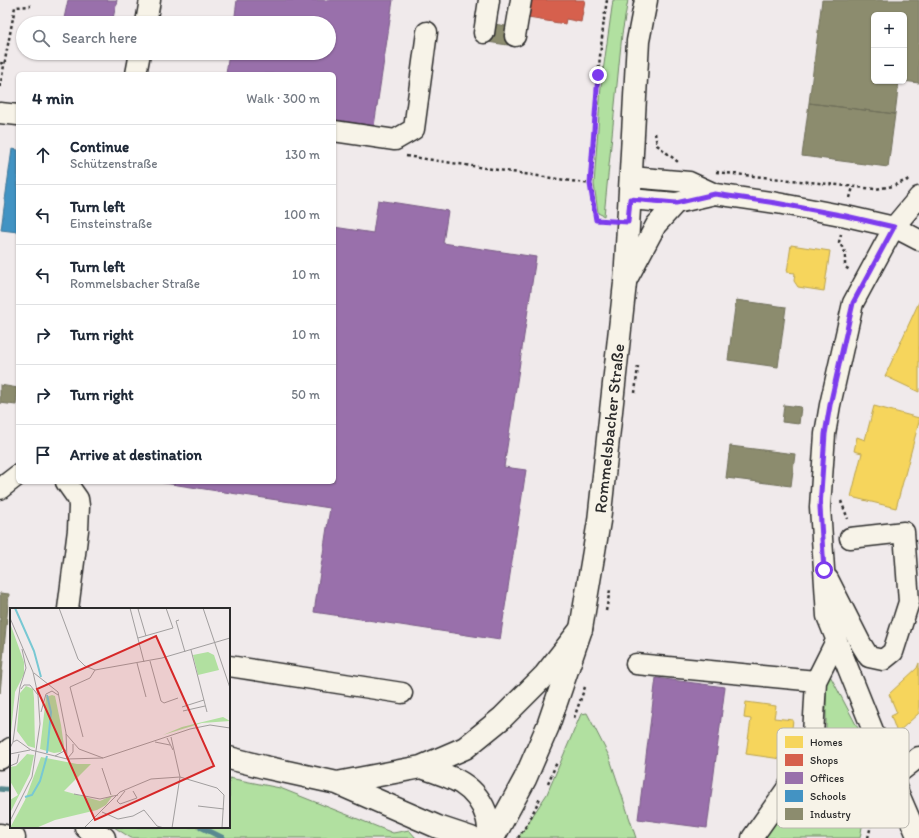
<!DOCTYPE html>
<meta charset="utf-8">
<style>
body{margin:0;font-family:Itim,sans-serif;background:#f2f2f3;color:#1f2937}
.controls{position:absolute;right:12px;top:12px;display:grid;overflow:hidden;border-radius:6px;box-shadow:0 1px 3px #0004}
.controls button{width:36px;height:36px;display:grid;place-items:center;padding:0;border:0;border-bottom:1px solid #e0e1e3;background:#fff;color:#1f2937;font:20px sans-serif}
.stop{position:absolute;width:12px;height:12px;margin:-9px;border:3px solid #7c3aed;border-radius:50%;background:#fff}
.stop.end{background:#7c3aed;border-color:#fff;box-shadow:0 1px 4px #0008}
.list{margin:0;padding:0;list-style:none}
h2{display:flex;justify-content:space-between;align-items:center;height:52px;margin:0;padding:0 16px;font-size:17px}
h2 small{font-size:13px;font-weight:400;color:#747a83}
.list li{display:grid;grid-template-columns:26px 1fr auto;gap:12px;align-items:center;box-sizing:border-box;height:60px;padding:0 16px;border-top:1px solid #e0e1e3}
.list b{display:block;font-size:15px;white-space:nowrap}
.list p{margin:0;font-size:13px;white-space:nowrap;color:#747a83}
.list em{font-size:13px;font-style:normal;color:#747a83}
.icon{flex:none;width:22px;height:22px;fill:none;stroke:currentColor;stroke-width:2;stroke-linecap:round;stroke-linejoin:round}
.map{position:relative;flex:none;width:919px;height:838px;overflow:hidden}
.search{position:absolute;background:#fff;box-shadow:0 1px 3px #0004;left:16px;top:16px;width:320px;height:44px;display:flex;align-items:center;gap:10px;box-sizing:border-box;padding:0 14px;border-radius:22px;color:#747a83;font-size:15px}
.panel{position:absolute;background:#fff;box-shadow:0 1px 3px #0004;left:16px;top:72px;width:320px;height:412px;border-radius:6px}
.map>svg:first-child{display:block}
.green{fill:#b1e0a0;stroke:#6e8666}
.homes{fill:#f6d55c;stroke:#b9a24d}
.shops{fill:#d6604d;stroke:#a35043}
.offices{fill:#9970ab;stroke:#785b85}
.schools{fill:#4393c3;stroke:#3c7495}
.industry{fill:#8c8c6e;stroke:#6f6f5a}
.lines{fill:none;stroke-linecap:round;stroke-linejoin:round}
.stream{stroke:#598990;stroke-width:5.5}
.minor-casing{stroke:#2b2b2b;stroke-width:23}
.major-casing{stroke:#2b2b2b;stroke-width:25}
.highway-casing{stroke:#2b2b2b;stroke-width:25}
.path{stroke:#2b2b2b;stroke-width:2.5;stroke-dasharray:3 3;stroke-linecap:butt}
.minor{stroke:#f7f3e8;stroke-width:20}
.major{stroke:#f7f3e8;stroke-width:22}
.highway{stroke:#f7f3e8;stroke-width:22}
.route{stroke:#7c3aed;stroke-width:5}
.labels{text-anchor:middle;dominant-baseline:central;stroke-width:4;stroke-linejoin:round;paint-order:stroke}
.street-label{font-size:17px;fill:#2b2b2b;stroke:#f7f3e8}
.inset-river{fill:none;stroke:#78c8d3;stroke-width:2}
.inset-road{fill:none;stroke:#a19e9e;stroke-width:1}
.view{fill:#d62828;fill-opacity:0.15;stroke:#d62828;stroke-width:2}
.inset-edge{fill:none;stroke:#2b2b2b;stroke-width:2}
.key{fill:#f7f3e8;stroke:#bab7af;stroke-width:1}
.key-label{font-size:11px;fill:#2b2b2b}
</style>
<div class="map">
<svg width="919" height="838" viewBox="0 0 919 838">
<rect width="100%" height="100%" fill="#f0eaeb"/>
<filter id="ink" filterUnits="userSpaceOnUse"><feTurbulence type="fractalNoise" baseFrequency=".025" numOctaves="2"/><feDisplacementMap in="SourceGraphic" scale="8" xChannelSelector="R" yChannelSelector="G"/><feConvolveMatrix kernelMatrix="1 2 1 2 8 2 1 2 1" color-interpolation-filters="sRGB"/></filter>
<g filter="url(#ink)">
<path class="green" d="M 613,0 L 628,0 L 622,34 L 604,216 L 598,213 L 594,184 L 601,86 Z
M 826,668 L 861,734 L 867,800 L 860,838 L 763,838 L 826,756 Z
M 587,713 L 609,756 L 636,838 L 518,838 L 547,794 L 581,714 Z
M 229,778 L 280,788 L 393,833 L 409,830 L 416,838 L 131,838 L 114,827 L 229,827 Z"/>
<path class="homes" d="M 791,245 L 830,251 L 824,291 L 798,287 L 794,281 L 795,273 L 787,272 Z
M 919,302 L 919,392 L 885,376 Z
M 874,406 L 919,418 L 919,422 L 896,508 L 851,497 L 862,453 L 854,451 L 857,437 L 865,440 Z
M 919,663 L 919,713 L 897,733 L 891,716 L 897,713 L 889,694 L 917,668 Z
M 746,702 L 776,706 L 774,718 L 793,720 L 788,760 L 746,754 L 751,719 L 744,718 Z"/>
<path class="shops" d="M 531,0 L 585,0 L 581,22 L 566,19 L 565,24 L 528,18 Z"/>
<path class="offices" d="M 68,0 L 117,0 L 112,23 L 63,23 Z
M 237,0 L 393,0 L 374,126 L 334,120 L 334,74 L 226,74 L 229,53 L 329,53 L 329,23 L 234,23 Z
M 378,200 L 448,211 L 443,243 L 536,257 L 504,467 L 526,470 L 500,640 L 314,612 L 330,508 L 158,482 L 334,482 L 334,227 L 373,233 Z
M 656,678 L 725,687 L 707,828 L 638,819 Z"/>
<path class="schools" d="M 12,149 L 18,150 L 18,232 L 1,230 Z"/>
<path class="industry" d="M 822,0 L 919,0 L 919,83 L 903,81 L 904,81 L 904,15 L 874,15 L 874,81 L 899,81 L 895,114 L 809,103 Z
M 489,23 L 511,27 L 508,45 L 487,42 Z
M 809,103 L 895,114 L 888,167 L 802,156 Z
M 736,300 L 786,307 L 778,367 L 728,360 Z
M 0,385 L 18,388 L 16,405 L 0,403 Z
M 784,405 L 801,407 L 799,424 L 782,422 Z
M 730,446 L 795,454 L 791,486 L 726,478 Z
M 0,593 L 9,594 L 0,693 Z"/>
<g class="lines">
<path class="stream" d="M 0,789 L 11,790
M 201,827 L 223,838"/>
<g class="minor-casing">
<path id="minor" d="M 146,23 L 150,0
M 484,33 L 489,0
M 515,36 L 521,0
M 136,74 L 140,53
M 0,113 L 18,115
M 334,131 L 395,140 L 414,129 L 427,32
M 631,177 L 689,182 L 715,194 L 777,203 L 846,216 L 894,227 L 919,240
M 630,199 L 676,203 L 715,194
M 626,281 L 656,225 L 676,203
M 66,482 L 78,499 L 79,506 L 78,530 L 68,609
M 0,489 L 18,475
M 828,579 L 861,644 L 869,657 L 883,660 L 893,652 L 909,602 L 904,532 L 850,538
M 636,664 L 816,681
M 229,666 L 402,693
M 892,778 L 919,757
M 752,838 L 812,753 L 816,681 L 836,641
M 918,838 L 892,778 L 827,616 L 820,507 L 825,434 L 830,405 L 853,303 L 894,227 L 919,197"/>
</g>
<g class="major-casing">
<g id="major">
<path id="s1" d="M 493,838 L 525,779 L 548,726 L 581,629 L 599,521 L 625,283 L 638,41 L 646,0"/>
</g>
</g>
<g class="highway-casing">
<path id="highway" d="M 0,758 L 11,749
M 229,758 L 264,767 L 337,783 L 438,827 L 471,838
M 421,767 C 450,776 477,784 487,817 C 489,823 489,831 490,838
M 337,783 L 421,767 L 465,748 L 502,718 L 545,675 L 581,629
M 86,827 L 104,838
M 0,835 L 14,838"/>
</g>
<path class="path" d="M 607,0 L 604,19 L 598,75 L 591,184 L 596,220 L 608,221
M 0,63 L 5,64
M 0,87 L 15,7 L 31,6
M 655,133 L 657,145 L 678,162
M 406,156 L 591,184
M 716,172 L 875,189 L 893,186 L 907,180 L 910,181
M 850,198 L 853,187
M 841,234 L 839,242 L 845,252 L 845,267 L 850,270
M 635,393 L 638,366
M 841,501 L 848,519
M 606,611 L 610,590
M 574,718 L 585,687
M 548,783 L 557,762
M 518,838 L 528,823 L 541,796
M 868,838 L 878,795"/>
<use href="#minor" class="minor"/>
<use href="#major" class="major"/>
<use href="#highway" class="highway"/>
</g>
</g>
<g class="lines" filter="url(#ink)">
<path class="route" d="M 598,75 L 590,184 L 596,220 L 628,222 L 630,199 L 676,203 L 715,194 L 776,203 L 846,216 L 894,227 L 853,303 L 830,405 L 825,434 L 820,507 L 824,570"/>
</g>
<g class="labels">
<g class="street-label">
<text stroke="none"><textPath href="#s1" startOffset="430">Rommelsbacher Straße</textPath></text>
</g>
</g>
<g transform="translate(10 608)">
<rect width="220" height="220" fill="#f0eaeb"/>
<path d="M 0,15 L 14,54 L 14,66 L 5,84 L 0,135 ZM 198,44 L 204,47 L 209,62 L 188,67 L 183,47 ZM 16,78 L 23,81 L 24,90 L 25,140 L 18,138 L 7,123 L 10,85 ZM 42,87 L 45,88 L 51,117 L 54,138 L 51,144 L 44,145 L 30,141 L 36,89 ZM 213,109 L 220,113 L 192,115 L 153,127 L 172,119 ZM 17,146 L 24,147 L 20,166 L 0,205 L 0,192 L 8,187 L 0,173 L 0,159 L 6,158 ZM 31,149 L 67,156 L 81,156 L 54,183 L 90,193 L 103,187 L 96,197 L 87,202 L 45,212 L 26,220 L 0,220 L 15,192 Z" fill="#b1e0a0"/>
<path class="inset-river" d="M 5,0 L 24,43 L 31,69M 37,87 L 41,104 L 37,145M 15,189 L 22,187 L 30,173 L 37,148"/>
<path class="inset-road" d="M 49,0 L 68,51 L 75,58 L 85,62 L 152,50 L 220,30M 120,0 L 134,54M 132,0 L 128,1 L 136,28M 193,0 L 220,80M 0,10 L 23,64 L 28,87 L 30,116 L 22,169 L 0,213M 169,12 L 166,13 L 175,44M 128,30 L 163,20 L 156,0M 181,42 L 197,104M 140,53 L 151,93 L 154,95 L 168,90M 127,55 L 136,89M 24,65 L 48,84 L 56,125 L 57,151 L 63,144 L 63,136M 11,81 L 14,77 L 20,77 L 28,87M 172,99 L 194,92M 173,103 L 195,98M 31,104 L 36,86 L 42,83 L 48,87M 56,126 L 69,141 L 93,150M 73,129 L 60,79 L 80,70 L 85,62M 161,129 L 170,169 L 162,220M 157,130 L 163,142M 3,134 L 10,79 L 16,60 L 12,41M 145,134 L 160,137M 0,140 L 3,134 L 7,132 L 21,142 L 57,151 L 93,150 L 180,121 L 200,117 L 220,120M 0,146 L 20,142M 45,148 L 56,142M 0,158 L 7,155 L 9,146M 92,160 L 101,187M 115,183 L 107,193 L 110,196 L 127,190 L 123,183M 64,186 L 90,191 L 108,187M 188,198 L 214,201M 92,204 L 108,211 L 123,208 L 134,202 L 147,218 L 154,220M 74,220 L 110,184 L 141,171 L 170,169 L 207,180 L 214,187M 212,220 L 214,187"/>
<path class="view" d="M 146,28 L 204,158 L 85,212 L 27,81 Z"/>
<rect width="220" height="220" class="inset-edge"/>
</g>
<rect x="777" y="728" width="132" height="100" rx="6" class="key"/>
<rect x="785" y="736" width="18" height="12" fill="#f6d55c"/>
<rect x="785" y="754" width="18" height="12" fill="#d6604d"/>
<rect x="785" y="772" width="18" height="12" fill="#9970ab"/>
<rect x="785" y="790" width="18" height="12" fill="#4393c3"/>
<rect x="785" y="808" width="18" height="12" fill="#8c8c6e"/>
<g class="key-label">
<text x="810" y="746">Homes</text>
<text x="810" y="764">Shops</text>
<text x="810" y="782">Offices</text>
<text x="810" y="800">Schools</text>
<text x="810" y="818">Industry</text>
</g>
</svg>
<div class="controls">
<button>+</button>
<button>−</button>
</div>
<div class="stop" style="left:824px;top:570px"></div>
<div class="stop end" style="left:598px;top:75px"></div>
<div class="search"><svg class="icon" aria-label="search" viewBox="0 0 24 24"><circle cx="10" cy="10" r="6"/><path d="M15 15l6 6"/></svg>Search here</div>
<section class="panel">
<h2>4 min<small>Walk · 300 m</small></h2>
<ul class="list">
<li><svg class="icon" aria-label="ahead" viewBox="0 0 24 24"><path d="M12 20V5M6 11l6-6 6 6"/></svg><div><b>Continue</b><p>Schützenstraße</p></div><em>130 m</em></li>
<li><svg class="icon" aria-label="left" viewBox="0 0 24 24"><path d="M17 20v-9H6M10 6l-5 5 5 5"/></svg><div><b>Turn left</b><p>Einsteinstraße</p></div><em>100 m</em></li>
<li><svg class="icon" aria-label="left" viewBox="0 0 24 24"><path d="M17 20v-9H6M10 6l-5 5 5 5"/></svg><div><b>Turn left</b><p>Rommelsbacher Straße</p></div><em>10 m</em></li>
<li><svg class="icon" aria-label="right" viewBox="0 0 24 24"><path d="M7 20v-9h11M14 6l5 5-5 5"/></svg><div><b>Turn right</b></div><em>10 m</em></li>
<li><svg class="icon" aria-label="right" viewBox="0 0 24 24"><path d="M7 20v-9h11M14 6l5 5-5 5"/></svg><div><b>Turn right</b></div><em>50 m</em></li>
<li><svg class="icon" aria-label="arrive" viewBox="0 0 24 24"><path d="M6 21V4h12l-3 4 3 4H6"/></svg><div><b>Arrive at destination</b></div></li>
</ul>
</section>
</div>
